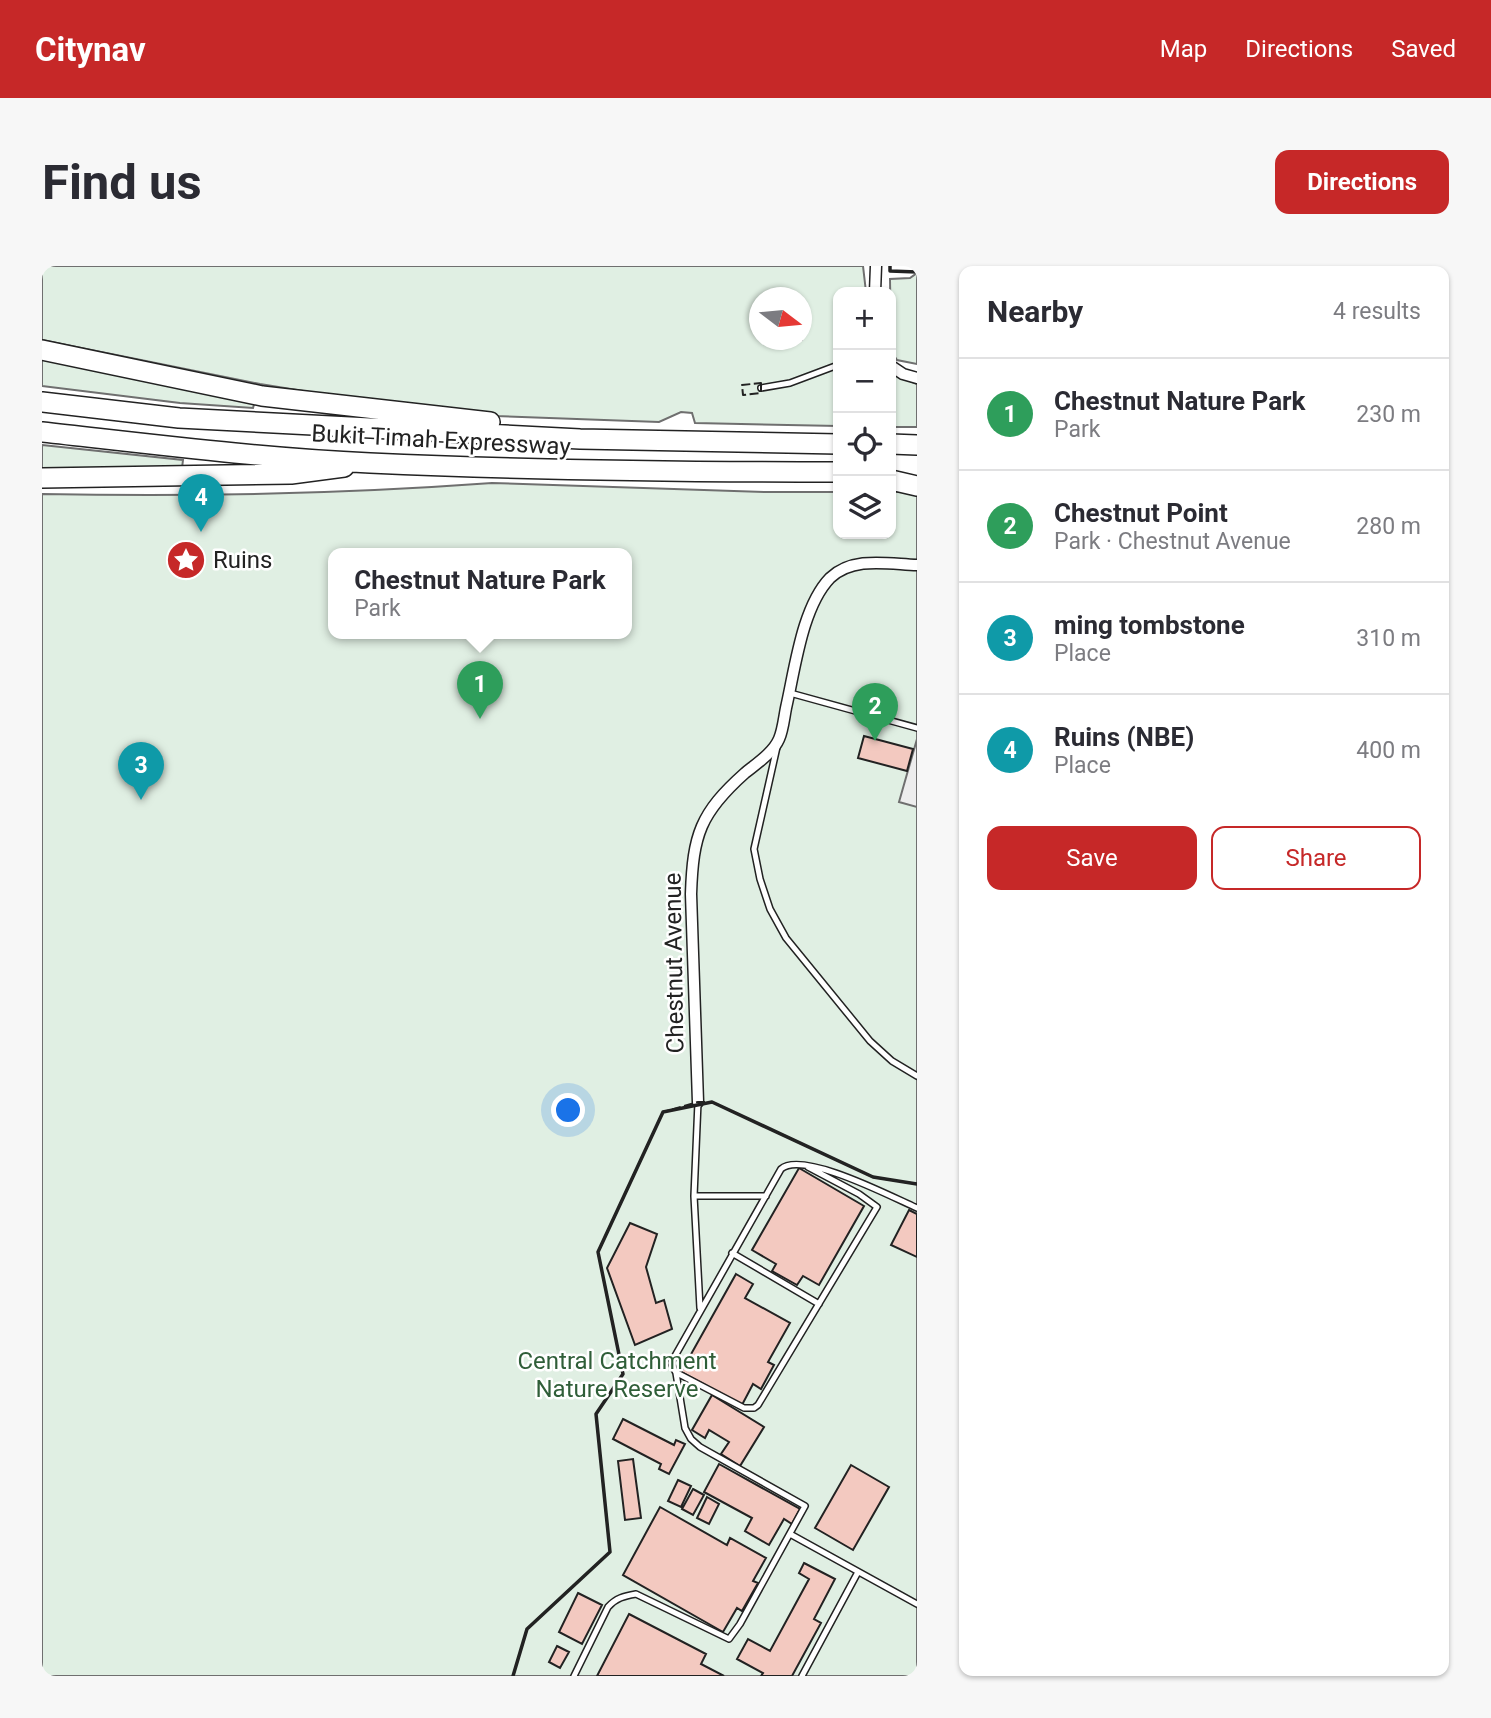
<!DOCTYPE html>
<meta charset="utf-8">
<style>
body{margin:0;font-family:Roboto,sans-serif;background:#f7f7f7;color:#2b2b33}
.controls{position:absolute;right:21px;top:21px;display:grid;overflow:hidden;border-radius:14px;box-shadow:0 2px 5px #0004}
.controls button{width:63px;height:63px;display:grid;place-items:center;padding:0;border:0;border-bottom:2px solid #e1e1e2;background:#fff;color:#2b2b33;font:35px sans-serif}
.compass{position:absolute;left:707px;top:21px;width:63px;height:63px;border-radius:50%;background:#fff;box-shadow:0 2px 5px #0004;rotate:106deg}
.you{position:absolute;left:527px;top:845px;width:24px;height:24px;margin:-18px;border:5px solid #fff;border-radius:50%;background:#1a73e8;box-shadow:0 0 0 10px #1a73e833}
.badge{display:grid;place-items:center;width:46px;height:46px;border-radius:50%;background:#c62828;color:#fff;font-size:23px;font-weight:700}
.pin{position:absolute;translate:-50% -58px;filter:drop-shadow(0 2px 4px #0008)}
.pin::after{content:'';position:absolute;top:37px;width:24px;height:21px;background:inherit;clip-path:polygon(0 0,100% 0,50% 100%)}
.popup{position:absolute;left:286px;top:282px;width:304px;height:91px;box-sizing:border-box;display:grid;place-content:center;border-radius:14px;background:#fff;filter:drop-shadow(0 2px 5px #0005);font-size:23px;white-space:nowrap;color:#7c7c81}
.popup b{font-size:26px;color:#2b2b33}
.popup::after{content:'';position:absolute;left:50%;top:100%;margin-left:-14px;border:14px solid transparent;border-top-color:#fff}
.list{margin:0;padding:0;list-style:none}
h2{display:flex;justify-content:space-between;align-items:center;height:91px;margin:0;padding:0 28px;font-size:30px}
h2 small{font-size:23px;font-weight:400;color:#7c7c81}
.list li{display:grid;grid-template-columns:46px 1fr auto;gap:21px;align-items:center;box-sizing:border-box;height:112px;padding:0 28px;border-top:2px solid #e1e1e2}
.list b{display:block;font-size:26px;white-space:nowrap}
.list p{margin:0;font-size:23px;white-space:nowrap;color:#7c7c81}
.list em{font-size:23px;font-style:normal;color:#7c7c81}
.actions{display:flex;gap:14px;padding:21px 28px}
.actions a{flex:1;padding:16px 0;border:2px solid #c62828;border-radius:14px;text-align:center;font-size:24px;color:#c62828}
.actions .main{background:#c62828;color:#fff}
.icon{flex:none;width:38px;height:38px;fill:none;stroke:currentColor;stroke-width:2;stroke-linecap:round;stroke-linejoin:round}
.map{position:relative;flex:none;width:875px;height:1410px;overflow:hidden;border-radius:14px}
header{display:flex;align-items:center;gap:42px;box-sizing:border-box;height:98px;padding:0 35px;background:#c62828;color:#fff}
header strong{font-size:33px}
nav{display:flex;gap:38px;margin-inline-start:auto;font-size:24px}
.intro{display:flex;align-items:center;justify-content:space-between;box-sizing:border-box;height:168px;padding:0 42px}
h1{margin:0;font-size:49px}
.button{padding:18px 32px;border-radius:14px;background:#c62828;color:#fff;font-size:24px;font-weight:700}
main{display:flex;gap:42px;padding:0 42px}
aside{flex:1;background:#fff;border-radius:14px;box-shadow:0 2px 5px #0004}
.map>svg:first-child{display:block}
.green{fill:#e0efe3;stroke:#6f6f6f;stroke-width:2;fill-rule:evenodd}
.parking{fill:#ededed;stroke:#6f6f6f;stroke-width:2}
.building{fill:#f3c9c0;stroke:#222;stroke-width:2}
.lines{fill:none;stroke-linecap:round;stroke-linejoin:round}
.lane-casing{stroke:#222;stroke-width:8}
.street-casing{stroke:#222;stroke-width:13}
.highway-casing{stroke:#222;stroke-width:22}
.lane{stroke:#fff;stroke-width:5}
.street{stroke:#fff;stroke-width:10}
.highway{stroke:#fff;stroke-width:19}
.fence{stroke:#222;stroke-width:2;stroke-dasharray:9 3.5;stroke-linecap:butt}
.wall{stroke:#222;stroke-width:3.5}
.labels{text-anchor:middle;dominant-baseline:central;stroke-width:5;stroke-linejoin:round;paint-order:stroke}
.street-label{font-size:24px;fill:#222;stroke:#fff}
.poi-label{font-size:24px;fill:#222;stroke:#fff;text-anchor:start}
.park-label{font-size:24px;fill:#2f5e38;stroke:#fff}
</style>
<header>
<strong>Citynav</strong>
<nav><a>Map</a><a>Directions</a><a>Saved</a></nav>
</header>
<div class="intro"><h1>Find us</h1><a class="button">Directions</a></div>
<main>
<div class="map">
<svg width="875" height="1410" viewBox="0 0 875 1410">
<rect width="100%" height="100%" fill="#fff"/>
<path class="green" d="M 0,0 L 821,0 L 824,26 L 796,26 L 796,160 L 653,157 L 650,147 L 639,146 L 617,156 L 453,150 L 323,135 L 218,118 L 0,74 ZM 718,32 L 760,32 L 760,74 L 718,74 Z
M 875,7 L 875,98 L 855,94 L 849,85 L 848,13 L 868,12 Z
M 0,91 L 213,135 L 211,142 L 138,137 L 0,120 Z
M 849,107 L 875,118 L 875,161 L 849,161 Z
M 0,179 L 141,194 L 140,202 L 0,203 Z
M 450,217 L 722,226 L 796,226 L 796,268 L 849,268 L 849,226 L 875,225 L 875,1410 L 0,1410 L 0,228 C 150,231 300,228 450,217 ZM 291,287 L 585,287 L 585,367 L 291,367 Z"/>
<path class="parking" d="M 875,473 L 875,541 L 857,536 Z"/>
<path class="building" d="M 822,470 L 871,483 L 865,505 L 816,492 Z
M 757,902 L 822,940 L 777,1019 L 761,1010 L 755,1019 L 730,1005 L 734,998 L 710,984 Z
M 867,944 L 875,948 L 875,991 L 849,979 Z
M 588,957 L 615,968 L 604,1001 L 614,1037 L 622,1034 L 630,1063 L 593,1079 L 565,1002 Z
M 694,1008 L 711,1018 L 703,1032 L 748,1057 L 726,1096 L 732,1099 L 719,1123 L 711,1118 L 700,1139 L 639,1106 Z
M 670,1129 L 722,1161 L 698,1200 L 679,1188 L 687,1176 L 667,1164 L 663,1172 L 650,1164 Z
M 581,1153 L 632,1179 L 634,1174 L 643,1178 L 627,1208 L 617,1203 L 619,1198 L 571,1173 Z
M 591,1193 L 599,1252 L 583,1254 L 576,1195 Z
M 677,1198 L 758,1243 L 750,1258 L 742,1253 L 727,1279 L 703,1265 L 710,1252 L 662,1226 Z
M 809,1199 L 847,1221 L 811,1284 L 773,1262 Z
M 636,1214 L 649,1220 L 639,1241 L 626,1235 Z
M 651,1223 L 662,1229 L 651,1249 L 640,1243 Z
M 665,1231 L 677,1238 L 667,1258 L 655,1252 Z
M 618,1241 L 685,1279 L 688,1272 L 724,1292 L 711,1315 L 716,1317 L 700,1345 L 695,1342 L 681,1366 L 581,1309 Z
M 762,1297 L 793,1313 L 772,1353 L 779,1357 L 750,1410 L 719,1410 L 721,1407 L 695,1393 L 706,1373 L 728,1385 L 767,1313 L 757,1307 Z
M 536,1327 L 560,1339 L 540,1378 L 517,1366 Z
M 587,1348 L 664,1388 L 659,1398 L 682,1410 L 555,1410 Z
M 515,1380 L 527,1386 L 518,1402 L 507,1396 Z"/>
<g class="lines">
<g class="lane-casing">
<path id="lane" d="M 719,122 L 748,117 L 796,99
M 748,427 L 875,462
M 735,481 L 712,583 L 718,613 L 728,643 L 744,672 L 828,775 L 850,795 L 875,810
M 656,836 L 652,930 L 658,1042
M 652,930 L 724,930
M 690,987 L 777,1038
M 635,1107 L 702,1142 L 712,1142 L 716,1139 L 835,941 L 817,928 L 766,901
M 748,1268 L 875,1338
M 532,1410 L 566,1341 C 574,1332 582,1330 594,1328 L 687,1373 L 698,1358 L 763,1240 L 658,1181 L 649,1173 L 643,1162 L 634,1107 L 629,1097 L 739,903 C 760,884 850,931 875,942
M 760,1410 L 816,1306"/>
</g>
<g class="street-casing">
<path id="street" d="M 833,26 L 834,0
M 849,100 L 861,108 L 875,112
M 656,836 L 649,628 C 651,569 658,547 703,507 C 714,498 731,487 737,473 C 741,464 742,452 744,442 C 753,403 760,341 788,312 C 811,290 846,298 875,299"/>
</g>
<g class="highway-casing">
<path id="highway" d="M 0,84 L 220,130 L 448,156
M 0,136 L 137,152 L 538,173 L 796,178
M 0,166 C 109,178 219,192 328,197 C 484,204 640,206 796,206
M 849,178 L 875,179
M 0,212 L 249,208 L 302,201
M 849,214 L 875,220"/>
</g>
<use href="#lane" class="lane"/>
<use href="#street" class="street"/>
<use href="#highway" class="highway"/>
<path class="fence" d="M 719,117 L 719,127 L 701,129 L 700,119 Z
M 471,1410 L 485,1363 L 568,1286 L 554,1148 L 581,1108 L 556,986 L 621,846 L 656,836 L 670,836 L 831,911 L 875,918"/>
<path class="wall" d="M 848,0 L 848,5 L 875,6
M 471,1410 L 485,1363 L 568,1286 L 554,1148 L 581,1108 L 556,986 L 621,846 L 670,836 L 831,911 L 875,918"/>
</g>
<defs>
<g id="sight-disc" transform="scale(2.0125)"><circle r="9.5" fill="#c62828" stroke="#fff"/><path d="M0-6L1.8-2.2L6-1.7L2.9 1.2L3.7 5.4L0 3.3L-3.7 5.4L-2.9 1.2L-6-1.7L-1.8-2.2Z" fill="#fff"/></g>
</defs>
<g fill-rule="evenodd">
<use href="#sight-disc" x="144" y="294"/>
</g>
<g class="labels">
<g class="street-label">
<text transform="translate(399 174) rotate(3)">Bukit Timah Expressway</text>
<text transform="translate(632 697) rotate(-91)">Chestnut Avenue</text>
</g>
<g class="poi-label">
<text x="171" y="294">Ruins</text>
</g>
<g class="park-label">
<text x="575" y="1095">Central Catchment<tspan x="575" dy="28">Nature Reserve</tspan></text>
</g>
</g>
</svg>
<div class="controls">
<button>+</button>
<button>−</button>
<button><svg class="icon" aria-label="locate" viewBox="0 0 24 24"><circle cx="12" cy="12" r="6"/><path d="M12 2v4M12 18v4M2 12h4M18 12h4"/></svg></button>
<button><svg class="icon" aria-label="layers" viewBox="0 0 24 24"><path d="M12 4l9 5-9 5-9-5zM3 14l9 5 9-5"/></svg></button>
</div>
<svg class="compass" viewBox="-18 -18 36 36"><path d="M0-13l5 13h-10z" fill="#e53935"/><path d="M0 13l5-13h-10z" fill="#7c7c81"/></svg>
<div class="you"></div>
<div class="pin badge" style="left:438px;top:453px;background:#2e9e5b">1</div>
<div class="popup"><b>Chestnut Nature Park</b>Park</div>
<div class="pin badge" style="left:833px;top:475px;background:#2e9e5b">2</div>
<div class="pin badge" style="left:99px;top:534px;background:#0f9aa8">3</div>
<div class="pin badge" style="left:159px;top:266px;background:#0f9aa8">4</div>
</div>
<aside>
<h2>Nearby<small>4 results</small></h2>
<ul class="list">
<li><span class="badge" style="background:#2e9e5b">1</span><div><b>Chestnut Nature Park</b><p>Park</p></div><em>230 m</em></li>
<li><span class="badge" style="background:#2e9e5b">2</span><div><b>Chestnut Point</b><p>Park · Chestnut Avenue</p></div><em>280 m</em></li>
<li><span class="badge" style="background:#0f9aa8">3</span><div><b>ming tombstone</b><p>Place</p></div><em>310 m</em></li>
<li><span class="badge" style="background:#0f9aa8">4</span><div><b>Ruins (NBE)</b><p>Place</p></div><em>400 m</em></li>
</ul>
<div class="actions"><a class="main">Save</a><a>Share</a></div>
</aside>
</main>
